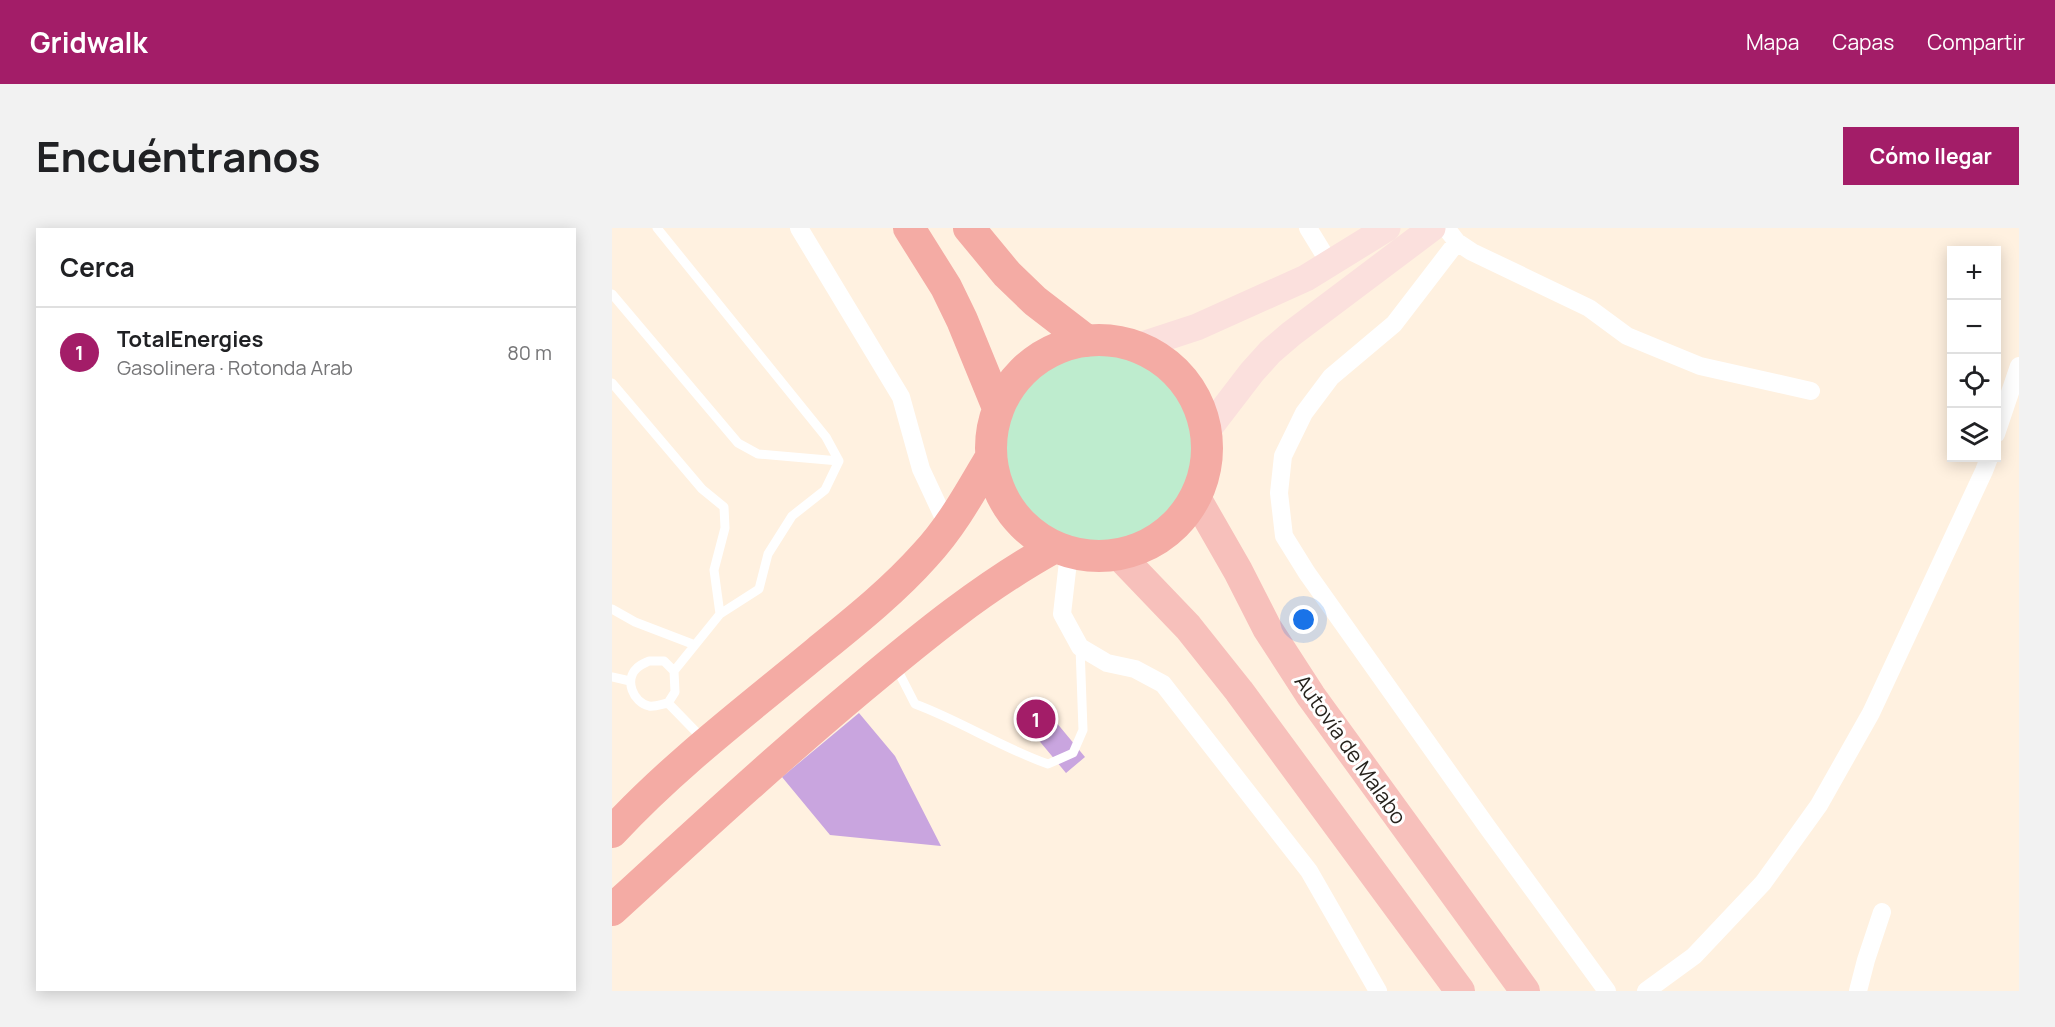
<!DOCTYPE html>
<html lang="es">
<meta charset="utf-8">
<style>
body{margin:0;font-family:Manrope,sans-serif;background:#f2f2f2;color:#202124}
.controls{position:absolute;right:18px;top:18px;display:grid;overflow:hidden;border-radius:0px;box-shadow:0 3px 15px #0003}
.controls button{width:54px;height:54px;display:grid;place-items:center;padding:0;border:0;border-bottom:2px solid #e0e0e0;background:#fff;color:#202124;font:30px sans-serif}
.you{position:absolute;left:692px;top:392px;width:21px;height:21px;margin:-15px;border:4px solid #fff;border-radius:50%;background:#1a73e8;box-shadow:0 0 0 9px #1a73e833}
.badge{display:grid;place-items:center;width:39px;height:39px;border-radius:50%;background:#a31d68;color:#fff;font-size:20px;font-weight:700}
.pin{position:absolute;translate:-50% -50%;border:3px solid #fff;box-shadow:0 2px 6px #0006}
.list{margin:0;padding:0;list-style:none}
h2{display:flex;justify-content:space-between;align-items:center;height:78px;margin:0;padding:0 24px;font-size:26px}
h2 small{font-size:20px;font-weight:400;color:#757577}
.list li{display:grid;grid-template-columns:39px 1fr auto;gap:18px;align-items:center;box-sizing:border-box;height:90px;padding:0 24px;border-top:2px solid #e0e0e0}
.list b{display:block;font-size:22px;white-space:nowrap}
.list p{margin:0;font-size:20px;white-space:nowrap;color:#757577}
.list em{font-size:20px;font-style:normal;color:#757577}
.icon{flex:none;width:33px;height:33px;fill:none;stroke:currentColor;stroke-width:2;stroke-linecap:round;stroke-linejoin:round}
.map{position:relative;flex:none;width:1407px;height:763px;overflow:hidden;border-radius:0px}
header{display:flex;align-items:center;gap:36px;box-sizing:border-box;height:84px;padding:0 30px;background:#a31d68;color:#fff}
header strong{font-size:28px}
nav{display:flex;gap:33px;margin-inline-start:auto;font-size:21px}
.intro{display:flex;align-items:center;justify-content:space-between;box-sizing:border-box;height:144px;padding:0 36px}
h1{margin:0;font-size:42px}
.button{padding:15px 27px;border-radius:0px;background:#a31d68;color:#fff;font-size:21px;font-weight:700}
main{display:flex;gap:36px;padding:0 36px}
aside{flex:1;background:#fff;border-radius:0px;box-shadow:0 3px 15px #0003}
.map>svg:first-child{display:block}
.green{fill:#beecce}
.building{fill:#c9a5df}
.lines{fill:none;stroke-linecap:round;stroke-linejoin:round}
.service{stroke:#fff;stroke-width:9}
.minor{stroke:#fff;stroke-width:18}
.secondary{stroke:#fbe0dd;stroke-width:27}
.primary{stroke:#f7c0bb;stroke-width:30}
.trunk{stroke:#f4aba4;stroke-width:32}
.labels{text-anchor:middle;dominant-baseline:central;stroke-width:6;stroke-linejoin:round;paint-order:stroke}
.street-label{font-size:21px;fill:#27231d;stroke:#fff}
</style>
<header>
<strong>Gridwalk</strong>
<nav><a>Mapa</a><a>Capas</a><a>Compartir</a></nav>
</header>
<div class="intro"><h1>Encuéntranos</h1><a class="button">Cómo llegar</a></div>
<main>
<aside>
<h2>Cerca<small></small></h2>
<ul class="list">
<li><span class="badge">1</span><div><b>TotalEnergies</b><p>Gasolinera · Rotonda Arab</p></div><em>80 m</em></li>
</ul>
</aside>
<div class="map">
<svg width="1407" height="763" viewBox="0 0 1407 763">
<rect width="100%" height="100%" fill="#fff1e0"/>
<path class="green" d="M394 220a95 95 0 1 1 190 0a95 95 0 1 1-190 0Z"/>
<path class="building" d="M 424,470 L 473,529 L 454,545 L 405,486 Z
M 247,485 L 283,528 L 329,618 L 218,607 L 170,549 Z"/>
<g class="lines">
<path class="service" d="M 45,0 L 214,209 L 227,233 L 213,262 L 180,288 L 156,326 L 147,361 L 108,386 L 62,443
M 0,66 L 126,215 L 146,226 L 227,233
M 0,155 L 90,261 L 112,279 L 113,300 L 102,342 L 108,386
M 0,381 L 23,394 L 83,417
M 37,433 L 52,433 L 62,443 L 63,464 L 56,475 C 50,476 43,479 37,478 C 21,474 12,452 25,440 C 28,437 33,435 37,433 Z
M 283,437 L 303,476 C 349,493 390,520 436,536 L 461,525 L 471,502 L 468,419
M 0,449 L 18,453
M 56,475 L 91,511"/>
<path class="minor" d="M 187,0 L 289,169 L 309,241 L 336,299
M 696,0 L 718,36
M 834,0 L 845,14 L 782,96 L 719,149 L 692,185 L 671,228 L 667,265 L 672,308 L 695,345 L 876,600 L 995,763
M 845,14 L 860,24 L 977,80 L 1015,108 L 1088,138 L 1199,163
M 1384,206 L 1407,138
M 457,325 L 450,386 L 468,419 L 495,435 L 523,441 L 551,456 L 697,643 L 766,763
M 1034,763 L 1082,728 L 1151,655 L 1207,577 L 1259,485 L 1372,243 L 1377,230
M 1246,763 L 1254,732 L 1270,684"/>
<path class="secondary" d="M 524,119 L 585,99 L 694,50 L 775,0
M 594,204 L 640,144 L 658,124 L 679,106 L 820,0"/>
<path class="primary" d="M 583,268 L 626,343 L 655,400 L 699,468 L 913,763
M 507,327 L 576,399 L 627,463 L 848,763"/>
<path class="trunk" d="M 297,0 L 334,59 L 350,92 L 386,180
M 357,0 L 395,46 L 423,73 L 475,113
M379 220a108 108 0 1 1 216 0a108 108 0 1 1-216 0Z
M 0,604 C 62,537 135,482 205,424 C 242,394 281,363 313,327 C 340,298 359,263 379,229
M 0,682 C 82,607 163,532 248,461 C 310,409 372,358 443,319"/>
</g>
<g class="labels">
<g class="street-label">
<text transform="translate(739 521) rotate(55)">Autovía de Malabo</text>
</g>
</g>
</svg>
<div class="controls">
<button>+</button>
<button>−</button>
<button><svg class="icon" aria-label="locate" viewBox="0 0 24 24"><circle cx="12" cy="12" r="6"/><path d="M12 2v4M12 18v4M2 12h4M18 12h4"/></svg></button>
<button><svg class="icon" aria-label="layers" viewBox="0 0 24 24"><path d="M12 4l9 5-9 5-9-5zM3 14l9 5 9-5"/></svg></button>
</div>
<div class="you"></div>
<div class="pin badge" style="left:424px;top:491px">1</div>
</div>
</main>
